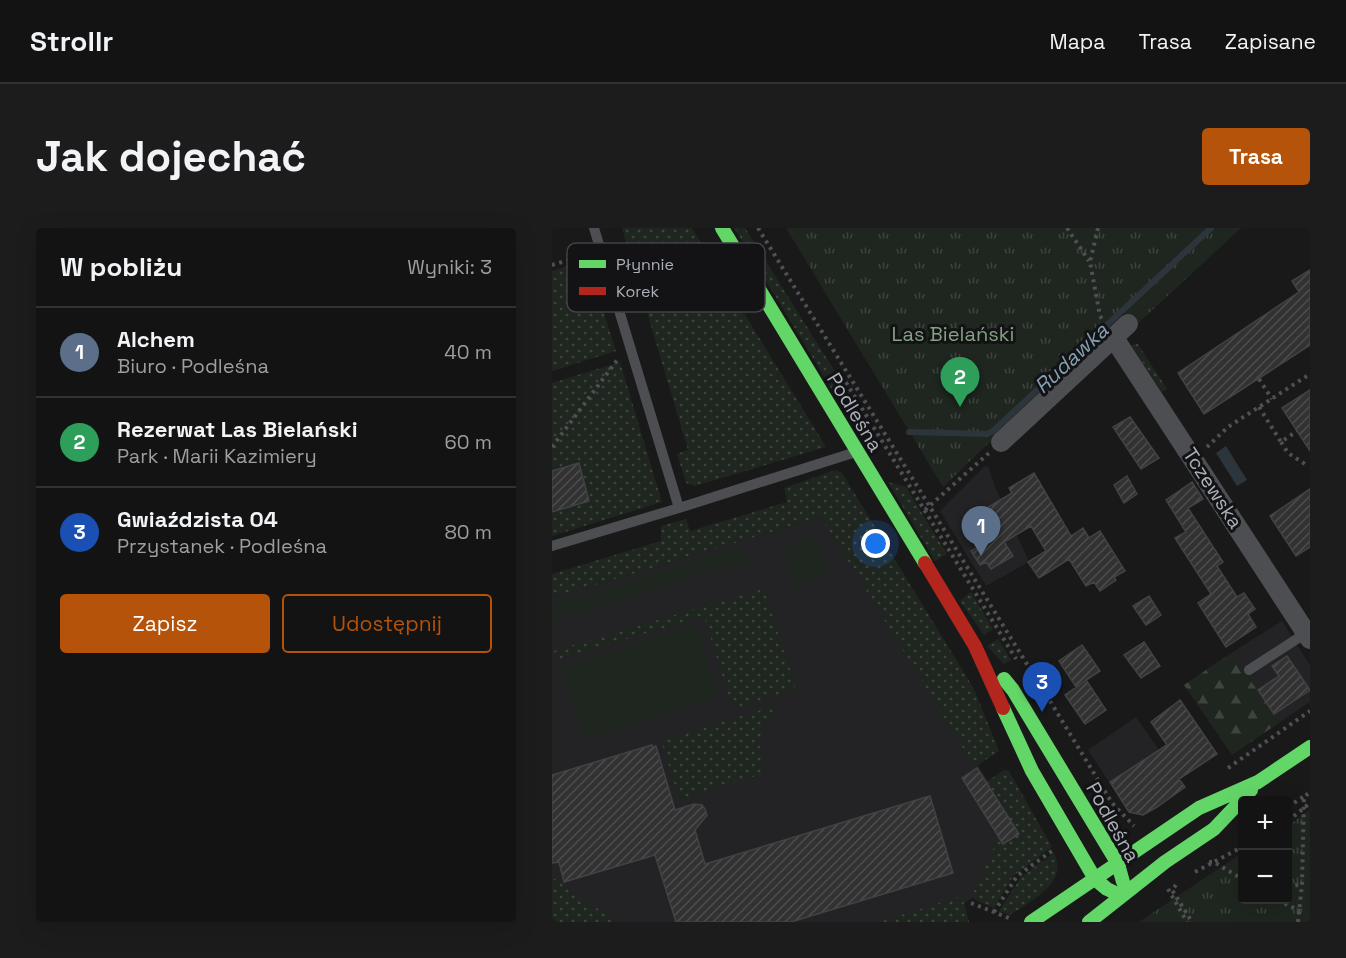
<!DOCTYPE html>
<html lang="pl">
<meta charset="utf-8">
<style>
body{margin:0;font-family:"Space Grotesk",sans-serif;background:#1c1c1c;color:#f1f3f6}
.controls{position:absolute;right:18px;bottom:18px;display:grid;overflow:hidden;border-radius:6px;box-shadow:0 6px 24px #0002}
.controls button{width:54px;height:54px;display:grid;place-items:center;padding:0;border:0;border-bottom:2px solid #323233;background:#131313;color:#f1f3f6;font:30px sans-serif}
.you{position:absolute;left:324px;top:316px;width:21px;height:21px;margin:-15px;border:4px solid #fff;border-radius:50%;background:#1a73e8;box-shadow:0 0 0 9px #1a73e833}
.badge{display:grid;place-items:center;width:39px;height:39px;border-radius:50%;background:#b45309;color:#fff;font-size:20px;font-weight:700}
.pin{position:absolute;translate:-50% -50px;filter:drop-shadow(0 2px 3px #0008)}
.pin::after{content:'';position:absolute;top:32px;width:21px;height:18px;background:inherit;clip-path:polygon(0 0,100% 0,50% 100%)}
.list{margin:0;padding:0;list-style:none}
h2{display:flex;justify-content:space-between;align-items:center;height:78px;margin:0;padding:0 24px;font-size:26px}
h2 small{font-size:20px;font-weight:400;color:#9d9ea0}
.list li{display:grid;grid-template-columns:39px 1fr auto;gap:18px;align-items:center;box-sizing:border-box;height:90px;padding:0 24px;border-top:2px solid #323233}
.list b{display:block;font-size:22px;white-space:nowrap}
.list p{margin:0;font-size:20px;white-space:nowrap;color:#9d9ea0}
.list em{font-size:20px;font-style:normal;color:#9d9ea0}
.actions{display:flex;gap:12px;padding:18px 24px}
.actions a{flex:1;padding:14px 0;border:2px solid #b45309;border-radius:6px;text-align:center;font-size:21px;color:#b45309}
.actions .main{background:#b45309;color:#fff}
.map{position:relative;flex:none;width:758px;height:694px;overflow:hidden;border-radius:6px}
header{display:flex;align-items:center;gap:36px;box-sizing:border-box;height:84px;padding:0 30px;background:#131313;border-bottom:2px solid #323233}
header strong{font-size:28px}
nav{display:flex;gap:33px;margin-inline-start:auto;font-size:21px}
.intro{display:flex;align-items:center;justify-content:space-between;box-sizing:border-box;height:144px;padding:0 36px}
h1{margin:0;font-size:42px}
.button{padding:15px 27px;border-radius:6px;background:#b45309;color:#fff;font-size:21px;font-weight:700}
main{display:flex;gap:36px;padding:0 36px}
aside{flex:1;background:#131313;border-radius:6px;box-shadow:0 6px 24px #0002}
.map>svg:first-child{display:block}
.built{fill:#232325}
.grass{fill:url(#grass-dots)}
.forest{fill:url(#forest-firs)}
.park{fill:url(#park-tufts)}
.pitch{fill:#1f261f}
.water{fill:#2c353b}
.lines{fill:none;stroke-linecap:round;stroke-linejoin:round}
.stream{stroke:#2c353b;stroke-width:6}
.building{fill:url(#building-hatch);stroke:#414245;stroke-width:1.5}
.path{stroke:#4f5053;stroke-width:4;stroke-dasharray:3 4.5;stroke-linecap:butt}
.lane{stroke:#4d4e52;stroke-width:10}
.street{stroke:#4d4e52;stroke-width:20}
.fast{stroke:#63d668;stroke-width:14}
.jam{stroke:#b3261e;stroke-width:14}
.labels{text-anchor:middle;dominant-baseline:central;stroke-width:6;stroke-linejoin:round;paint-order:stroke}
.park-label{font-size:20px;fill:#83a382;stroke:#131315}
.street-label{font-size:20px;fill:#abb0b9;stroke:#131315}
.water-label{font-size:21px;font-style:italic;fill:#83a1b3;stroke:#131315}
.key{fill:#131315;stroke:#414246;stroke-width:1.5}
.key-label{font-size:16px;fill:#abb0b9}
</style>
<header>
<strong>Strollr</strong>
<nav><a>Mapa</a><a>Trasa</a><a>Zapisane</a></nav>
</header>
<div class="intro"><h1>Jak dojechać</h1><a class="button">Trasa</a></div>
<main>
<aside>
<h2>W pobliżu<small>Wyniki: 3</small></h2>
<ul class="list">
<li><span class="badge" style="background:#5c6f8a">1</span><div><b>Alchem</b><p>Biuro · Podleśna</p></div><em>40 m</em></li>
<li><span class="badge" style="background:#2e9e5b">2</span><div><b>Rezerwat Las Bielański</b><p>Park · Marii Kazimiery</p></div><em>60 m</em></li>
<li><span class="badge" style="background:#1a4fb4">3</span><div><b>Gwiaździsta 04</b><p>Przystanek · Podleśna</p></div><em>80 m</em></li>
</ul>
<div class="actions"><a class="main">Zapisz</a><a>Udostępnij</a></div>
</aside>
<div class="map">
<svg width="758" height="694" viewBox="0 0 758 694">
<defs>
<pattern id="grass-dots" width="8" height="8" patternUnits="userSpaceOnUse" patternTransform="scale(1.5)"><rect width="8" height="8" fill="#1f261f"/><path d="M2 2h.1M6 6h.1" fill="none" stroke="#3d433d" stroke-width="1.8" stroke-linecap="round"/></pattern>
<pattern id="forest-firs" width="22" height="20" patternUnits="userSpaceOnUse" patternTransform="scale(1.5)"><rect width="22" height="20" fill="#1f261f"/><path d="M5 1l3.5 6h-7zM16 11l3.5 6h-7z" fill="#3d433d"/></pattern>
<pattern id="park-tufts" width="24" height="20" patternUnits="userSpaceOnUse" patternTransform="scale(1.5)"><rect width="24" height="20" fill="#1f261f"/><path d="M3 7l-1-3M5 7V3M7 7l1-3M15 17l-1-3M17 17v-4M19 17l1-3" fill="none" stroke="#3d433d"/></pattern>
<pattern id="building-hatch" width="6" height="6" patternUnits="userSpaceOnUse" patternTransform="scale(1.5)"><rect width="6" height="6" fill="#323233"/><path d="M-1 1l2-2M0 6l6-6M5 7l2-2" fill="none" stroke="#4d4d4e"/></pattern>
</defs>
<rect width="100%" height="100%" fill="#191919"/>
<path class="built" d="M 436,238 L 442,256 L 477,334 L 434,358 L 388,283 L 432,239 Z
M 269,289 L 483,627 L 385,694 L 53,694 L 0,679 L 0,370 Z
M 730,393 L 758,437 L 758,474 L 728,494 L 679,425 Z
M 584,489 L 633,559 L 591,588 L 577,584 L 536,522 Z"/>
<path class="grass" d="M 70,0 L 140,0 L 274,219 L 143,258 L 134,255 L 125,226 L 136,222 Z
M 182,0 L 193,0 L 324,209 L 313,216 Z
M 35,32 L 64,123 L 0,143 L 0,43 Z
M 586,116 L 615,161 L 610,164 L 579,117 Z
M 68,134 L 110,274 L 0,308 L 0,285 L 37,273 L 28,235 L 0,243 L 0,155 Z
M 284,242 L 290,245 L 422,461 L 447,523 L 426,537 L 425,534 L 421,536 L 269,289 L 0,370 L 0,346 L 109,313 L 109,298 L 134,291 L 138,303 L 235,274 L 232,260 Z
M 336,254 L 354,259 L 395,326 L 383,333 Z
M 207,362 L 213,365 L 243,458 L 240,463 L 181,481 L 152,388 L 0,433 L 0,424 L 5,422 Z
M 419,364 L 441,401 L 432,407 L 408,373 Z
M 446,411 L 459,432 L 452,436 L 435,418 Z
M 222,478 L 224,479 C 214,491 206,507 208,523 C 208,531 214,539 210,546 L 127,571 L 110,515 L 113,512 Z
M 452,542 L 457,543 L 500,619 L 461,648 L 442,680 L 423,672 L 420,668 L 447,609 L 451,616 L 434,554 Z
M 502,625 C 517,656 479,672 458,687 L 447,683 L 469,649 Z
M 0,649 L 63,693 L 64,694 L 0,694 Z
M 410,668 L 417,694 L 327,694 Z"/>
<path class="forest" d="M 679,425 L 728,494 L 680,527 L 632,457 Z"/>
<path class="park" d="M 234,0 L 689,0 L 582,99 L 572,85 L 391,259 Z
M 758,581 L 758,694 L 587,694 L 690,625 L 690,672 L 736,672 L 736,598 Z"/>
<path class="pitch" d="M 264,306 L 277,347 L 244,358 L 231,316 Z
M 191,319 L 196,334 L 0,392 L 0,377 Z
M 144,397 L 166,469 L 31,511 L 8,439 Z"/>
<path class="water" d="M 674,218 L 695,252 L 685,258 L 664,225 Z"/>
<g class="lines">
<path class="stream" d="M 357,204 L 435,206 L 441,203 L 659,0"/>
</g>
<path class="building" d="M 758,42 L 758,117 L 652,186 L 626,145 L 747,64 L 740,53 Z
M 758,162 L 758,223 L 730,180 Z
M 578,189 L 607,230 L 589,241 L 561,199 Z
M 27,235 L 37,273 L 0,284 L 0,243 Z
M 482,245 L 519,308 L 531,300 L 537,310 L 548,303 L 573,343 L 562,349 L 564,352 L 548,363 L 542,354 L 534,358 L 517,331 L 487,350 L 476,334 L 494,323 L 479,298 L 452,314 L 461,328 L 439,341 L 434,334 L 428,337 L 419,323 L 433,315 L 422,296 L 432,290 L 428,284 L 460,265 L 457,260 Z
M 575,248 L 585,266 L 572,275 L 562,257 Z
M 640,254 L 651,271 L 636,280 L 671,334 L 665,338 L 685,369 L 692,365 L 703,381 L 696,386 L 704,399 L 674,419 L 646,375 L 659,366 L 623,310 L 634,304 L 614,272 Z
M 758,261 L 758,319 L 744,328 L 718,288 Z
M 597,368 L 609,387 L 594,397 L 581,378 Z
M 592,414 L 608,438 L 589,450 L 572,427 Z
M 530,417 L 548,443 L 534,452 L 554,482 L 533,496 L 513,467 L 533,453 L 524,459 L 507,433 Z
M 735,428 L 758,462 L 722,486 L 706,462 L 727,448 L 720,438 Z
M 628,472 L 665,526 L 627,551 L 633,559 L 605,579 L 591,587 L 577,584 L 558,554 L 615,517 L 599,494 Z
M 100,517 L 101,519 L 104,518 L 123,582 L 142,576 L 150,577 L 153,581 L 155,587 L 143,602 L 153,636 L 378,568 L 401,645 L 239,694 L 124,694 L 103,627 L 12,654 L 7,634 L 0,635 L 0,547 Z
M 425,540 L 467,606 L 451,616 L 410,550 Z"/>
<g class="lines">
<path class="path" d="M 206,0 L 481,446
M 515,0 L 537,33
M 546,0 L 538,34 L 548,88 L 552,94
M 0,37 L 37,26
M 290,148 L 464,431
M 707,151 L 720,171
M 707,179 L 729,214 L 745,203
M 729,214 L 736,225 L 753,236
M 0,219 L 66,131
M 655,219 L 676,199 L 758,146
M 373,282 L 437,225
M 498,473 L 560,575 L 582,598
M 676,540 L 758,483
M 736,579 L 751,569
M 736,593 L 758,575
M 657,634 L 662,634 L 690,651
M 643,644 L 690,619
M 624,657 L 620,662 L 640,694
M 736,659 L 750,656
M 616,661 L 635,694
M 726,672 L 748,683
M 419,675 L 457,690
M 442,684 L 465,648 L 500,623
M 746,694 L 750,656 L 752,569 L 758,564"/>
<path class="lane" d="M 42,0 L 127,280
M 0,318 L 127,280 L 304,224
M 697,442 L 754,405"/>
<path class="street" d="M 562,110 L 758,411
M 449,214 L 576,96"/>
<path class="fast" d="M 170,0 L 373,335
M 452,451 L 461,462 L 566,636 L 571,654
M 451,480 L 480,543 L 543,651 L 555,661 L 570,668
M 479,694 L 647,580 L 706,554 L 758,519
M 537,694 L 613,634 L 662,601 L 699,562"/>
<path class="jam" d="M 373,335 L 423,418 L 451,480"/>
</g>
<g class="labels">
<g class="park-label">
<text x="401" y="106">Las Bielański</text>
</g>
<g class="street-label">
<text transform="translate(303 184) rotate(59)">Podleśna</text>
<text transform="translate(661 260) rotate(57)">Tczewska</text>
<text transform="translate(561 594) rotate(61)">Podleśna</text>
</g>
<g class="water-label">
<text transform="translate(519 130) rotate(-43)">Rudawka</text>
</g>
</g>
<rect x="15" y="15" width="198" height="69" rx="9" class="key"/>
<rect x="27" y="32" width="27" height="8" fill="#63d668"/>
<rect x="27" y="59" width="27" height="8" fill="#b3261e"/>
<g class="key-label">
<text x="64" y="42">Płynnie</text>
<text x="64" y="69">Korek</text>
</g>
</svg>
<div class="controls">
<button>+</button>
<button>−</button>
</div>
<div class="you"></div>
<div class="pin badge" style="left:429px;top:328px;background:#5c6f8a">1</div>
<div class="pin badge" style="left:408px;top:179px;background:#2e9e5b">2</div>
<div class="pin badge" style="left:490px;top:484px;background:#1a4fb4">3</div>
</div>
</main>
